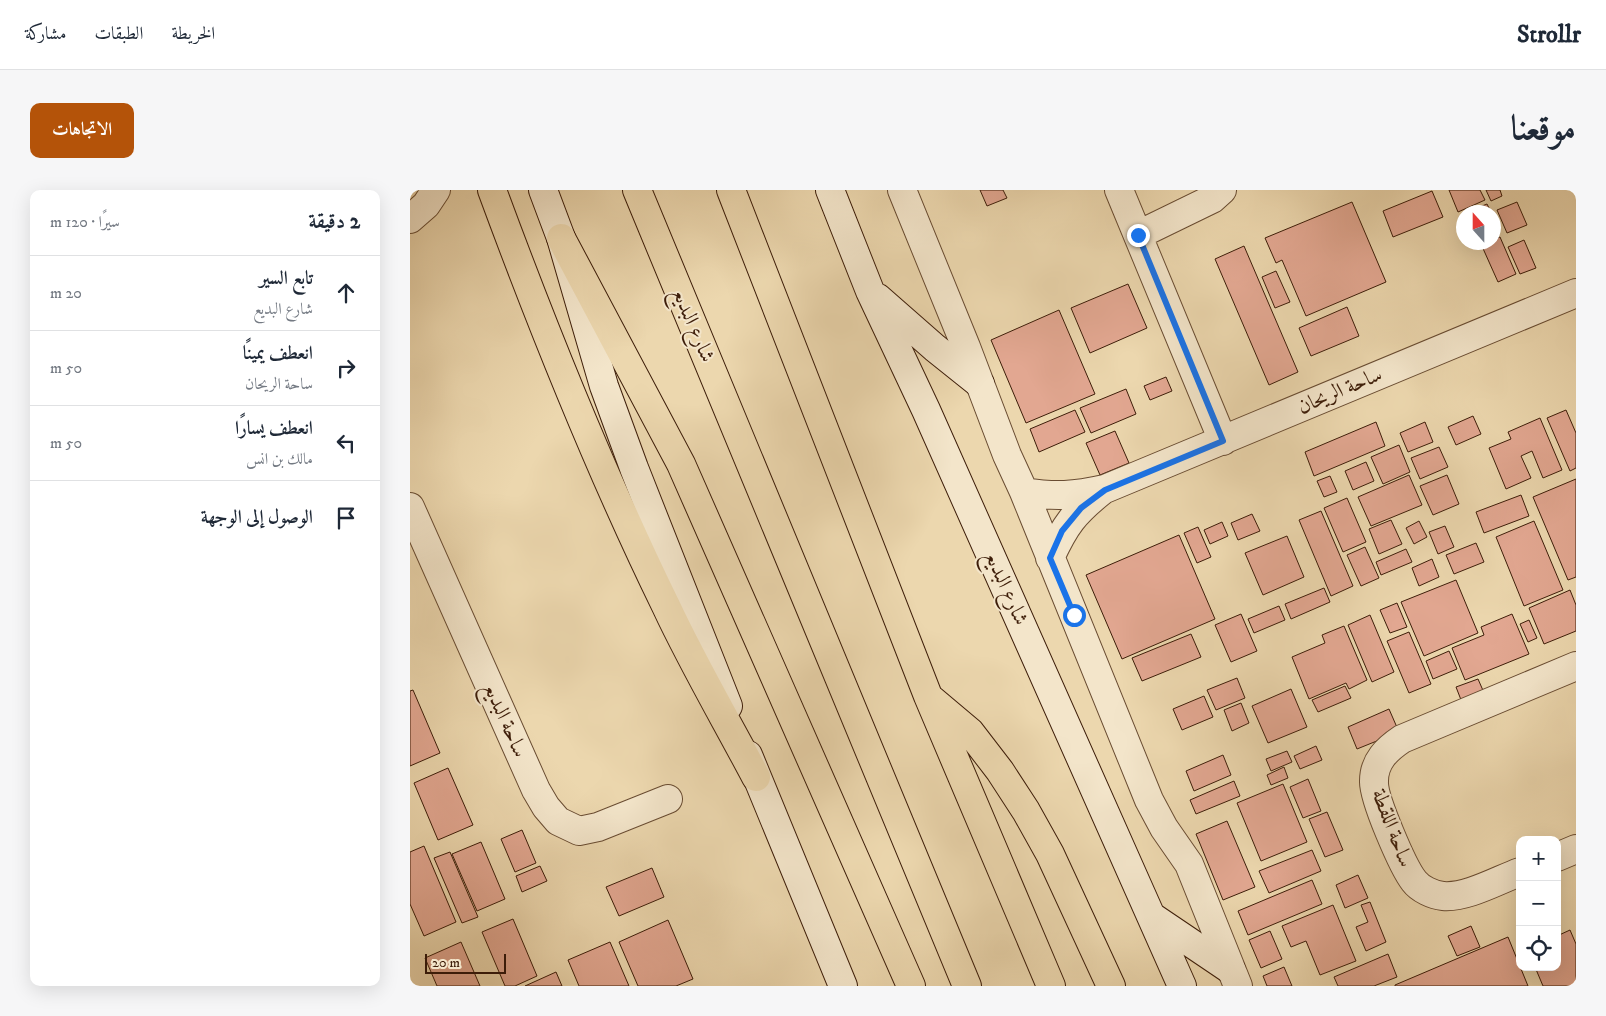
<!DOCTYPE html>
<html lang="ar">
<meta charset="utf-8">
<style>
body{margin:0;font-family:"IM FELL DW Pica",Amiri,serif;background:#f6f6f7;color:#1f2937;direction:rtl}
.controls{position:absolute;right:15px;bottom:15px;display:grid;overflow:hidden;border-radius:10px;box-shadow:0 5px 20px #0002}
.controls button{width:45px;height:45px;display:grid;place-items:center;padding:0;border:0;border-bottom:1px solid #e0e1e3;background:#fff;color:#1f2937;font:25px sans-serif}
.compass{position:absolute;left:1046px;top:15px;width:45px;height:45px;border-radius:50%;background:#fff;box-shadow:0 5px 20px #0002;rotate:339deg}
.scale{position:absolute;left:15px;bottom:12px;width:81px;box-sizing:border-box;padding-left:5px;border:2px solid #3d1d09;border-top:0;font-size:14px;line-height:18px;white-space:nowrap;color:#3d1d09;-webkit-text-stroke:4px #f3e5ca;paint-order:stroke}
.stop{position:absolute;width:15px;height:15px;margin:-11px;border:4px solid #1a73e8;border-radius:50%;background:#fff}
.stop.end{background:#1a73e8;border-color:#fff;box-shadow:0 1px 5px #0008}
.list{margin:0;padding:0;list-style:none}
h2{display:flex;justify-content:space-between;align-items:center;height:65px;margin:0;padding:0 20px;font-size:21px}
h2 small{font-size:16px;font-weight:400;color:#747a83}
.list li{display:grid;grid-template-columns:32px 1fr auto;gap:15px;align-items:center;box-sizing:border-box;height:75px;padding:0 20px;border-top:1px solid #e0e1e3}
.list b{display:block;font-size:19px;white-space:nowrap}
.list p{margin:0;font-size:16px;white-space:nowrap;color:#747a83}
.list em{font-size:16px;font-style:normal;color:#747a83}
.icon{flex:none;width:28px;height:28px;fill:none;stroke:currentColor;stroke-width:2;stroke-linecap:round;stroke-linejoin:round}
.map{position:relative;flex:none;width:1166px;height:796px;overflow:hidden;direction:ltr;border-radius:10px}
header{display:flex;align-items:center;gap:30px;box-sizing:border-box;height:70px;padding:0 25px;background:#fff;border-bottom:1px solid #e0e1e3}
header strong{font-size:24px}
nav{display:flex;gap:28px;margin-inline-start:auto;font-size:18px}
.intro{display:flex;align-items:center;justify-content:space-between;box-sizing:border-box;height:120px;padding:0 30px}
h1{margin:0;font-size:35px}
.button{padding:12px 22px;border-radius:10px;background:#b45309;color:#fff;font-size:18px;font-weight:700}
main{display:flex;gap:30px;padding:0 30px}
aside{flex:1;background:#fff;border-radius:10px;box-shadow:0 5px 20px #0002}
.map>svg:first-child{display:block}
.building{fill:#e2a791;stroke:#3d1d09}
.lines{fill:none;stroke-linecap:round;stroke-linejoin:round}
.minor-casing{stroke:#694c32;stroke-width:30}
.secondary-casing{stroke:#3d1d09;stroke-width:30}
.trunk-casing{stroke:#3d1d09;stroke-width:30}
.minor{stroke:#f3e5ca;stroke-width:28}
.secondary{stroke:#f3e5ca;stroke-width:28}
.trunk{stroke:#ecd7ae;stroke-width:28}
.route{stroke:#1a73e8;stroke-width:6}
.labels{text-anchor:middle;dominant-baseline:central;stroke-width:4;stroke-linejoin:round;paint-order:stroke}
.street-label{font-size:21px;fill:#3d1d09;stroke:#f3e5ca}
</style>
<header>
<strong>Strollr</strong>
<nav><a>الخريطة</a><a>الطبقات</a><a>مشاركة</a></nav>
</header>
<div class="intro"><h1>موقعنا</h1><a class="button">الاتجاهات</a></div>
<main>
<div class="map">
<svg width="1166" height="796" viewBox="0 0 1166 796">
<rect width="100%" height="100%" fill="#ecd7ae"/>
<filter id="stains"><feTurbulence type="fractalNoise" baseFrequency=".004" numOctaves="4"/><feColorMatrix values="0 0 0 0 .2 0 0 0 0 .09 0 0 0 0 .02 0 0 0 .5 -.17"/></filter>
<radialGradient id="worn" r=".72"><stop offset=".6" stop-color="#630" stop-opacity="0"/><stop offset="1" stop-color="#630" stop-opacity=".3"/></radialGradient>
<path class="building" d="M 570,0 L 593,0 L 597,8 L 577,16 Z
M 1039,0 L 1070,0 L 1075,10 L 1048,22 Z
M 1076,0 L 1090,0 L 1092,6 L 1081,11 Z
M 1022,1 L 1033,27 L 983,47 L 973,21 Z
M 942,12 L 976,92 L 896,126 L 872,70 L 866,73 L 855,48 Z
M 1107,12 L 1117,35 L 1097,43 L 1087,20 Z
M 1077,14 L 1081,22 L 1057,22 Z
M 1084,29 L 1089,42 L 1084,44 Z
M 1090,47 L 1106,84 L 1088,92 L 1071,54 L 1084,52 L 1084,49 Z
M 1114,50 L 1126,78 L 1110,84 L 1098,57 Z
M 834,56 L 888,182 L 859,195 L 805,69 Z
M 866,81 L 880,112 L 865,118 L 852,87 Z
M 718,94 L 737,138 L 680,163 L 661,118 Z
M 937,117 L 949,146 L 901,166 L 889,138 Z
M 649,120 L 685,204 L 616,233 L 581,150 Z
M 756,187 L 762,201 L 740,210 L 734,196 Z
M 716,199 L 726,224 L 681,243 L 670,218 Z
M 665,220 L 675,242 L 629,262 L 620,239 Z
M 1156,220 L 1166,243 L 1166,278 L 1160,281 L 1137,228 Z
M 1063,226 L 1071,244 L 1046,255 L 1038,237 Z
M 1130,228 L 1152,280 L 1133,288 L 1122,261 L 1111,266 L 1121,288 L 1096,299 L 1079,258 L 1101,249 L 1098,242 Z
M 966,232 L 975,256 L 904,286 L 895,262 Z
M 1015,232 L 1023,252 L 998,262 L 990,243 Z
M 705,241 L 719,273 L 690,285 L 676,253 Z
M 989,255 L 1000,282 L 973,294 L 961,267 Z
M 1029,257 L 1038,277 L 1010,289 L 1001,268 Z
M 956,272 L 964,291 L 943,300 L 935,281 Z
M 999,285 L 1012,315 L 961,336 L 948,307 Z
M 1037,285 L 1049,314 L 1023,325 L 1010,296 Z
M 920,286 L 927,302 L 914,307 L 907,291 Z
M 1166,289 L 1166,387 L 1158,390 L 1123,307 Z
M 1111,305 L 1119,326 L 1074,343 L 1066,322 Z
M 937,308 L 956,352 L 933,362 L 914,318 Z
M 911,321 L 943,396 L 921,406 L 889,330 Z
M 842,324 L 850,341 L 828,350 L 821,333 Z
M 981,330 L 992,354 L 969,364 L 959,339 Z
M 1009,331 L 1017,347 L 1004,354 L 996,338 Z
M 1124,331 L 1153,400 L 1114,416 L 1086,347 Z
M 812,332 L 818,346 L 800,354 L 794,340 Z
M 1035,336 L 1044,357 L 1028,364 L 1019,342 Z
M 788,337 L 801,367 L 787,373 L 774,343 Z
M 769,345 L 805,429 L 712,469 L 676,385 Z
M 877,346 L 894,387 L 853,405 L 835,363 Z
M 1066,353 L 1074,372 L 1044,384 L 1036,365 Z
M 955,357 L 969,388 L 951,396 L 937,365 Z
M 996,359 L 1002,372 L 971,385 L 966,372 Z
M 1022,369 L 1029,387 L 1009,396 L 1002,378 Z
M 1046,390 L 1068,443 L 1014,466 L 991,412 Z
M 914,398 L 920,412 L 881,429 L 875,414 Z
M 1160,400 L 1166,415 L 1166,441 L 1134,454 L 1119,418 Z
M 987,413 L 997,437 L 980,443 L 970,420 Z
M 869,416 L 875,430 L 844,443 L 838,429 Z
M 831,424 L 847,461 L 821,472 L 805,435 Z
M 1102,424 L 1119,464 L 1055,490 L 1042,458 L 1074,445 L 1071,437 Z
M 960,425 L 984,482 L 962,492 L 938,435 Z
M 1119,430 L 1127,448 L 1118,452 L 1110,434 Z
M 934,436 L 957,490 L 939,499 L 936,493 L 899,509 L 882,467 L 915,453 L 912,445 Z
M 999,442 L 1021,494 L 999,503 L 977,451 Z
M 781,444 L 791,467 L 732,491 L 722,468 Z
M 1039,461 L 1047,479 L 1023,489 L 1016,471 Z
M 827,488 L 835,508 L 806,520 L 797,500 Z
M 1068,489 L 1075,505 L 1053,515 L 1046,497 Z
M 935,496 L 941,508 L 908,522 L 902,510 Z
M 881,499 L 897,537 L 858,553 L 842,516 Z
M 3,500 L 30,563 L 0,576 L 0,501 Z
M 794,506 L 803,527 L 772,540 L 763,519 Z
M 831,513 L 839,533 L 822,541 L 814,520 Z
M 979,519 L 989,542 L 947,559 L 938,537 Z
M 906,556 L 912,570 L 890,579 L 884,566 Z
M 877,561 L 882,572 L 861,581 L 856,569 Z
M 813,565 L 821,585 L 784,601 L 776,581 Z
M 874,577 L 878,588 L 861,595 L 857,585 Z
M 38,578 L 63,635 L 28,650 L 4,593 Z
M 898,589 L 911,621 L 893,628 L 880,597 Z
M 824,591 L 830,606 L 786,624 L 780,610 Z
M 873,594 L 897,652 L 851,671 L 827,613 Z
M 917,622 L 933,660 L 915,667 L 899,629 Z
M 817,631 L 845,697 L 813,710 L 786,644 Z
M 112,640 L 126,673 L 105,682 L 91,649 Z
M 71,652 L 95,709 L 67,721 L 42,664 Z
M 14,656 L 46,732 L 14,746 L 0,714 L 0,662 Z
M 902,660 L 911,681 L 859,703 L 849,681 Z
M 40,662 L 68,727 L 52,733 L 24,668 Z
M 130,676 L 137,691 L 112,702 L 106,686 Z
M 242,678 L 254,707 L 209,726 L 196,697 Z
M 948,685 L 958,708 L 935,718 L 926,695 Z
M 902,690 L 912,714 L 838,745 L 828,721 Z
M 960,712 L 976,752 L 956,761 L 946,737 L 958,732 L 951,715 Z
M 923,715 L 946,771 L 910,785 L 896,751 L 881,757 L 872,736 Z
M 103,729 L 127,786 L 105,796 L 95,796 L 72,742 Z
M 258,730 L 283,789 L 266,796 L 228,796 L 209,752 Z
M 1061,736 L 1070,757 L 1047,766 L 1038,746 Z
M 1160,740 L 1166,754 L 1166,796 L 1133,796 L 1125,777 L 1147,777 L 1147,746 Z
M 860,741 L 872,769 L 851,778 L 839,750 Z
M 1098,747 L 1118,796 L 985,796 L 985,795 Z
M 51,752 L 70,796 L 27,796 L 15,768 Z
M 200,752 L 219,796 L 169,796 L 158,770 Z
M 978,764 L 987,787 L 964,796 L 928,796 L 924,787 Z
M 874,777 L 882,796 L 857,796 L 853,786 Z
M 146,782 L 152,796 L 115,796 Z"/>
<g class="lines">
<g class="minor-casing">
<path id="minor" d="M 492,0 L 556,157 L 597,265 L 614,302 L 739,610 L 754,638 L 779,674 L 828,796
M 709,0 L 813,251
M 0,29 L 16,15 L 26,0
M 728,45 L 802,9 L 812,0
M 614,302 C 645,307 664,306 695,299 L 1166,103
M 0,317 L 126,600 L 136,617 L 148,631 L 169,641 L 188,637 L 258,609
M 640,368 C 655,335 664,323 693,300
M 1147,667 L 1166,659
M 1110,682 C 1088,690 1057,708 1033,706 C 1023,705 1010,699 1004,691 C 993,677 963,608 964,591 C 964,571 977,559 992,549 L 1166,476"/>
</g>
<g class="secondary-casing">
<path id="secondary" d="M 133,0 L 151,48 L 194,196 L 224,278 L 318,516
M 420,0 L 460,101 L 516,220 L 772,796
M 468,108 L 525,158 L 570,194
M 338,565 L 433,796
M 741,726 L 821,780"/>
</g>
<g class="trunk-casing">
<path id="trunk" d="M 82,0 C 134,141 190,281 256,416 C 283,474 316,530 346,587
M 227,0 L 557,796
M 321,0 L 518,506 L 641,796
M 151,48 L 271,274 L 501,796
M 522,510 L 560,542 L 590,581 L 616,621 L 640,664 L 701,796"/>
</g>
<use href="#minor" class="minor"/>
<use href="#secondary" class="secondary"/>
<use href="#trunk" class="trunk"/>
</g>
<g class="lines">
<path class="route" d="M 664,425 L 640,368 L 652,341 L 671,318 L 695,300 L 813,251 L 728,45"/>
</g>
<g class="labels">
<g class="street-label">
<text transform="translate(283 135) rotate(67)">شارع البديع</text>
<text transform="translate(930 201) rotate(-23)">ساحة الريحان</text>
<text transform="translate(596 398) rotate(66)">شارع البديع</text>
<text transform="translate(95 530) rotate(66)">ساحة البديع</text>
<text transform="translate(982 638) rotate(69)">ساحة اللقطة</text>
</g>
</g>
<rect width="100%" height="100%" filter="url(#stains)"/>
<rect width="100%" height="100%" fill="url(#worn)"/>
</svg>
<div class="controls">
<button>+</button>
<button>−</button>
<button><svg class="icon" aria-label="locate" viewBox="0 0 24 24"><circle cx="12" cy="12" r="6"/><path d="M12 2v4M12 18v4M2 12h4M18 12h4"/></svg></button>
</div>
<svg class="compass" viewBox="-18 -18 36 36"><path d="M0-13l5 13h-10z" fill="#e53935"/><path d="M0 13l5-13h-10z" fill="#747a83"/></svg>
<div class="scale">20 m</div>
<div class="stop" style="left:664px;top:425px"></div>
<div class="stop end" style="left:728px;top:45px"></div>
</div>
<aside>
<h2>2 دقيقة<small>سيرًا · 120 m</small></h2>
<ul class="list">
<li><svg class="icon" aria-label="ahead" viewBox="0 0 24 24"><path d="M12 20V5M6 11l6-6 6 6"/></svg><div><b>تابع السير</b><p>شارع البديع</p></div><em>20 m</em></li>
<li><svg class="icon" aria-label="right" viewBox="0 0 24 24"><path d="M7 20v-9h11M14 6l5 5-5 5"/></svg><div><b>انعطف يمينًا</b><p>ساحة الريحان</p></div><em>50 m</em></li>
<li><svg class="icon" aria-label="left" viewBox="0 0 24 24"><path d="M17 20v-9H6M10 6l-5 5 5 5"/></svg><div><b>انعطف يسارًا</b><p>مالك بن انس</p></div><em>50 m</em></li>
<li><svg class="icon" aria-label="arrive" viewBox="0 0 24 24"><path d="M6 21V4h12l-3 4 3 4H6"/></svg><div><b>الوصول إلى الوجهة</b></div></li>
</ul>
</aside>
</main>
